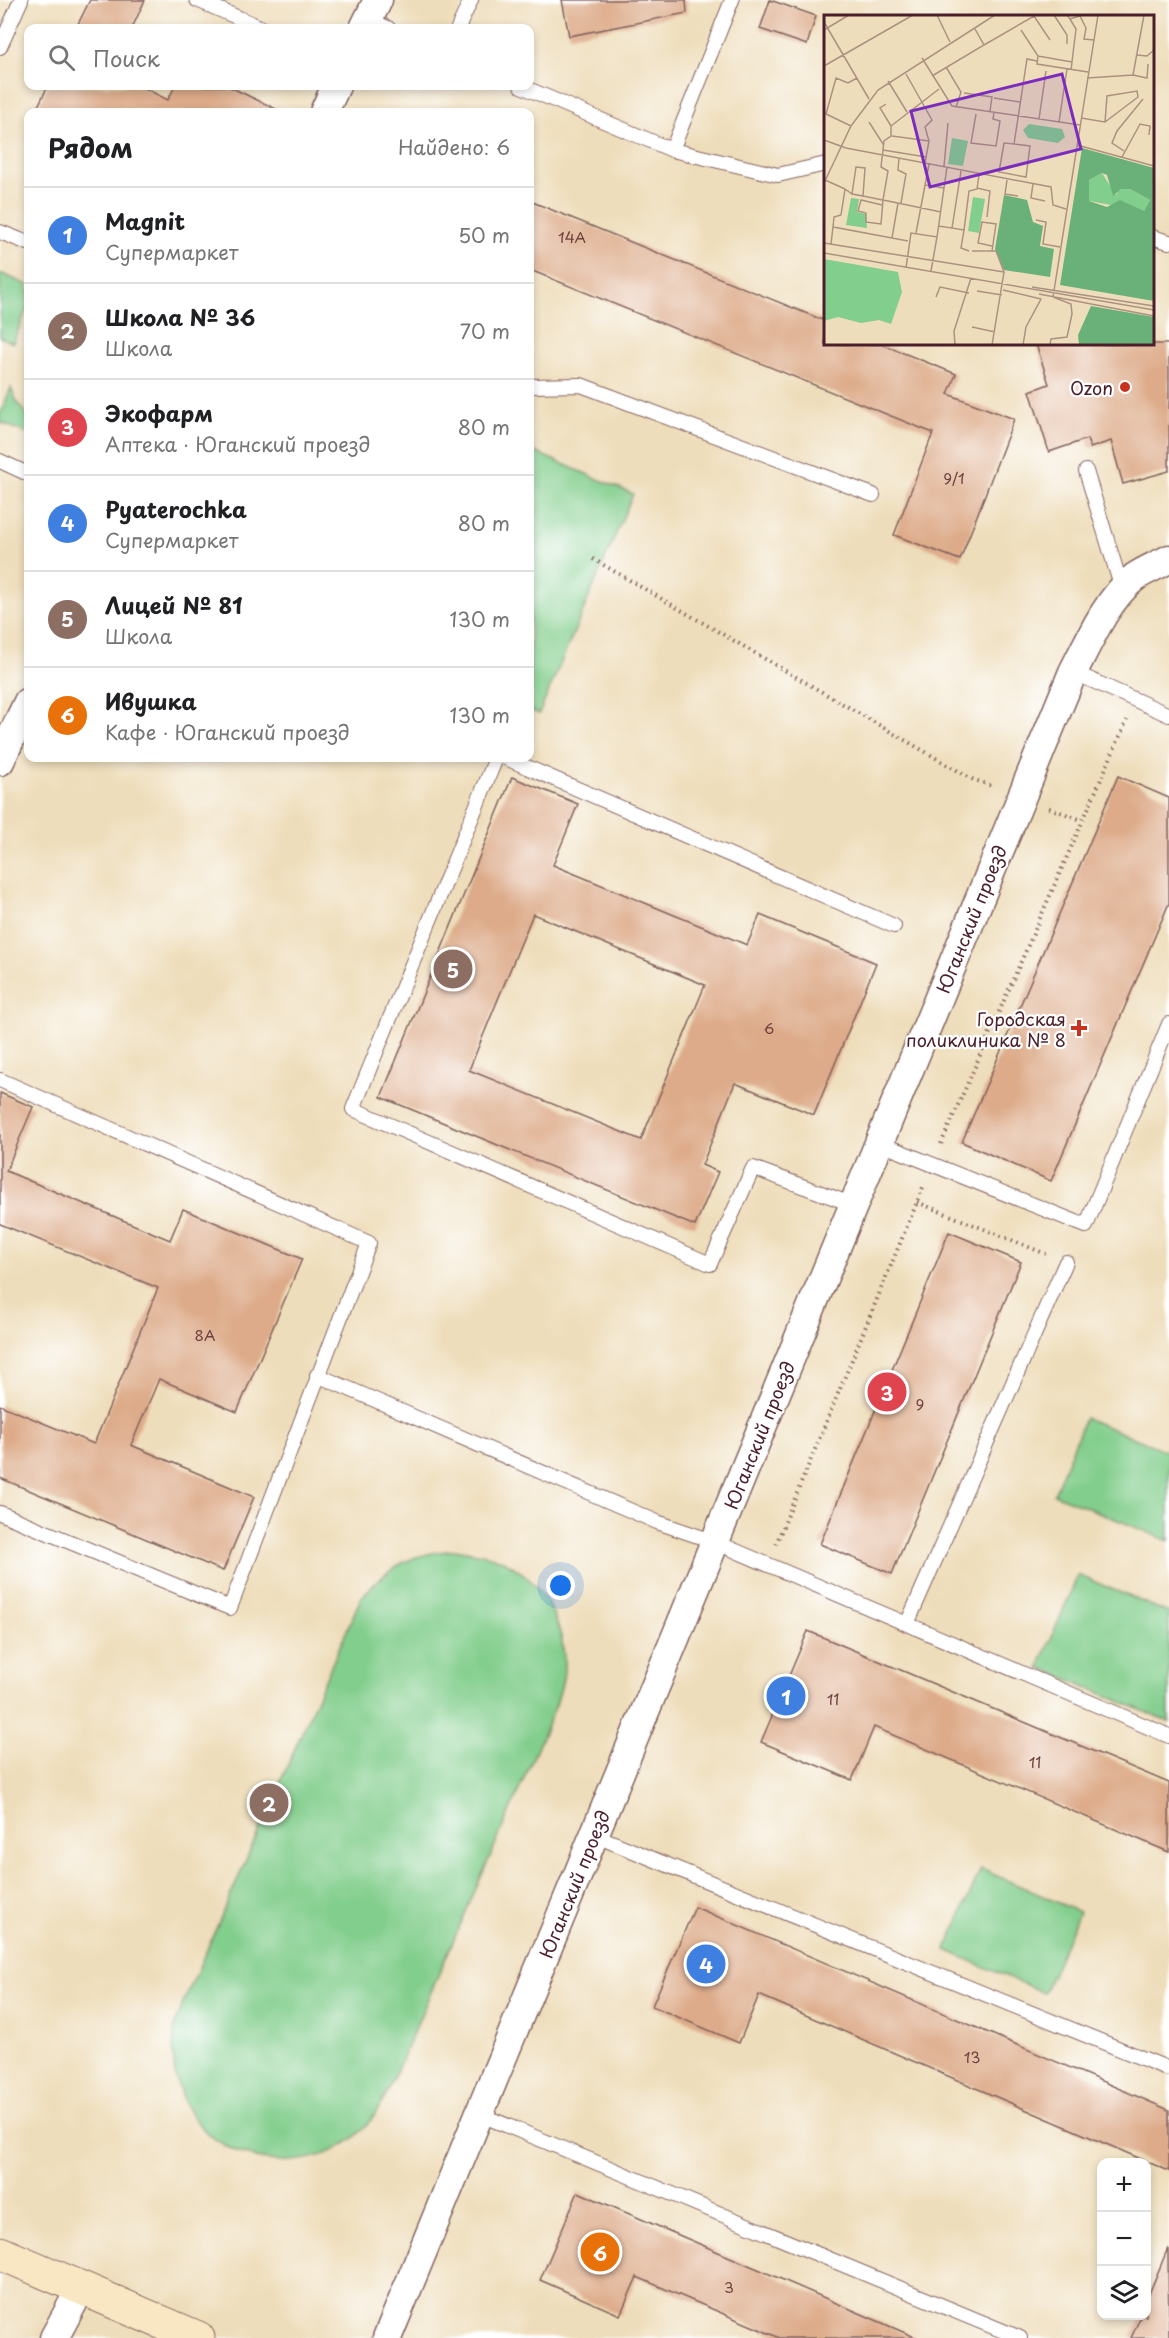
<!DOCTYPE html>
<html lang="ru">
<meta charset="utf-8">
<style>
body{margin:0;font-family:"Playpen Sans",sans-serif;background:#f2f2f2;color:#202124}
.controls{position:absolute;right:18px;bottom:18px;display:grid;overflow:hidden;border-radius:12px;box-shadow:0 3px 9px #0003}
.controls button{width:54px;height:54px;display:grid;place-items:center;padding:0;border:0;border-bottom:2px solid #e0e0e0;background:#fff;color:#202124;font:30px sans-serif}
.you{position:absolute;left:561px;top:1586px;width:21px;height:21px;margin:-15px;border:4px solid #fff;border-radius:50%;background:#1a73e8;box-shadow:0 0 0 9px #1a73e833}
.badge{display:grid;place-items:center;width:39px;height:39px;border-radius:50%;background:#c8321e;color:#fff;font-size:20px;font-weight:700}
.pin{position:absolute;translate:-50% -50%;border:3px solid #fff;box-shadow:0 2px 6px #0006}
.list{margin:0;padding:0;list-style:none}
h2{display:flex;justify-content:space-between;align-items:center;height:78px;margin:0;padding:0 24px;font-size:26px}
h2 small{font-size:20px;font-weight:400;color:#757577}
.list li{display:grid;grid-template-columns:39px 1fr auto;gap:18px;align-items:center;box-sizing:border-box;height:96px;padding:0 24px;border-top:2px solid #e0e0e0}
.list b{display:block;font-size:22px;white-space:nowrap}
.list p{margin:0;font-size:20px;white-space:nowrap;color:#757577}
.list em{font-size:20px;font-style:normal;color:#757577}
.icon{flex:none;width:33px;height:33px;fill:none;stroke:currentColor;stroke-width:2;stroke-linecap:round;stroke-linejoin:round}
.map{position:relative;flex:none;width:1169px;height:2338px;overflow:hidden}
.search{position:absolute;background:#fff;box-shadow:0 3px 9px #0003;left:24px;top:24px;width:510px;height:66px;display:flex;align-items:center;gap:15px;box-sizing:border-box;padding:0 21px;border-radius:12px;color:#757577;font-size:22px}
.panel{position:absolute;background:#fff;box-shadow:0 3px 9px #0003;left:24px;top:108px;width:510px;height:654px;border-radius:12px}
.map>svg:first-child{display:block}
.green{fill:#82ce8c;stroke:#66765c;stroke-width:1.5}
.building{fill:#ddab89;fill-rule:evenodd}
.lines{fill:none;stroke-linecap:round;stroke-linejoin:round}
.service-casing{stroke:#83625d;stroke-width:16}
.minor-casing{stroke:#83625d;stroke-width:31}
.secondary-casing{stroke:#83625d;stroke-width:35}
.path{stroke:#83625d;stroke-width:4;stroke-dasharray:1.5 4.5;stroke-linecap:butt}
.service{stroke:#fff;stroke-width:14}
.minor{stroke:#fff;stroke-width:28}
.secondary{stroke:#f9e7c3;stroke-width:33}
.poi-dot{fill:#c8321e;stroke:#fff;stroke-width:2}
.labels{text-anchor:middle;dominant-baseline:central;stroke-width:4.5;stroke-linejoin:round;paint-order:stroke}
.number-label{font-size:15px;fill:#6f4242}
.poi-label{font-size:18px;fill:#4a1f2b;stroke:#fff;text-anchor:end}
.street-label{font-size:18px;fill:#4a1f2b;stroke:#fff}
.inset-road{fill:none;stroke:#ac9181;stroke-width:1.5}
.view{fill:#7b2cbf;fill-opacity:0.15;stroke:#7b2cbf;stroke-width:3}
.inset-edge{fill:none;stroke:#4a1f2b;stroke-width:3}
</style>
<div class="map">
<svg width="1169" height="2338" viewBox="0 0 1169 2338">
<rect width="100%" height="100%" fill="#fff"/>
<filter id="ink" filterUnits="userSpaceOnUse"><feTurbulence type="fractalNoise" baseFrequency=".0167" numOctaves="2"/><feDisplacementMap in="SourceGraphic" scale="12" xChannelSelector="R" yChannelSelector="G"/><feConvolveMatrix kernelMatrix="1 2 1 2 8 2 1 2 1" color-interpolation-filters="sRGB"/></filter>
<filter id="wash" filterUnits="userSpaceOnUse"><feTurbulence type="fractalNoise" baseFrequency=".008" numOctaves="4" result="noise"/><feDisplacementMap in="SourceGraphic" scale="24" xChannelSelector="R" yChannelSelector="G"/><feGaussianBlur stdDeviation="1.35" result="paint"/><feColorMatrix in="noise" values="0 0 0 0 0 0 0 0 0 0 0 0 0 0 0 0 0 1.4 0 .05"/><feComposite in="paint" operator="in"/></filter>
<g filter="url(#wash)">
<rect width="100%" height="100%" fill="#eeddba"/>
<path class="green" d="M 0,273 L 28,285 L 28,306 L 13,343 L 0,337 Z
M 11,388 L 18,404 L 28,415 L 28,434 L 0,422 L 0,414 Z
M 530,450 L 633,494 L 539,714 L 530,710 Z
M 1085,1418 L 1169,1452 L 1169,1541 L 1054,1494 Z
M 460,1550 C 471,1552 485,1554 496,1558 C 540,1575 566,1623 564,1669 C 564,1681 559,1694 556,1705 L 386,2095 C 380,2105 374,2117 366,2126 C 315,2184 208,2168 181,2094 C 171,2069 173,2047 175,2022 L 361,1598 C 391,1564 414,1552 460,1550 Z
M 1078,1575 L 1169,1613 L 1169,1722 L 1039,1667 Z
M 981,1869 L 1079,1912 L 1044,1993 L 946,1950 Z"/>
<g id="blocks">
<path class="building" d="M 90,0 L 145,0 L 132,28 L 76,28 Z
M 562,0 L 686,0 L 687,13 L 569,36 Z
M 770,0 L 816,16 L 807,45 L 760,29 Z
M 48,86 L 140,86 L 168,100 L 175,86 L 228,86 L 282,112 L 35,112 Z
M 530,201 L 825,321 L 825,344 L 881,344 L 956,374 L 948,394 L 1014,419 L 960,560 L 894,535 L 933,433 L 530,270 Z
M 1036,344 L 1169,344 L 1169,471 L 1123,484 L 1111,441 L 1090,448 L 1087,439 L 1049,452 L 1030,391 L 1049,384 Z
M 1118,776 L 1169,798 L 1169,903 L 1051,1181 L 962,1142 Z
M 512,777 L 578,804 L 553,865 L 747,945 L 760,915 L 876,963 L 814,1115 L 735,1083 L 702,1165 L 718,1172 L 695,1226 L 381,1097 ZM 533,914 L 705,985 L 641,1140 L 469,1070 Z
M 0,1093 L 33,1107 L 6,1171 L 170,1240 L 183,1209 L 302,1259 L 237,1412 L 159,1379 L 131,1445 L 254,1497 L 223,1571 L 0,1478 L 0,1405 L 94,1444 L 158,1288 L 0,1224 Z
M 949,1232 L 1021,1262 L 892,1574 L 820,1544 Z
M 808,1631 L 1169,1783 L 1169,1852 L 874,1727 L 852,1780 L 761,1742 Z
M 695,1907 L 1169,2110 L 1169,2171 L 759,1995 L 739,2043 L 652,2006 Z
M 578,2192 L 758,2269 L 917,2338 L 780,2338 L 637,2277 L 620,2315 L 540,2280 Z
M 1168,2248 L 1169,2338 L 1131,2338 L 1141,2316 L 1146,2316 L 1146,2301 Z"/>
</g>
</g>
<g filter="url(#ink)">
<use href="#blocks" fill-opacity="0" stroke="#83625d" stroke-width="1.5"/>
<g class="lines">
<g class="service-casing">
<path id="service" d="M 197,0 L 262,28
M 368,20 L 388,28
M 458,28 L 471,0
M 0,47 L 21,0
M 521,86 L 672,150 L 778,175 L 826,164
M 672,150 L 732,0
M 0,232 L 28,243
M 1152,237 L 1169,242
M 530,386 L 581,385 L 873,495
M 0,461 L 28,474
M 1086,471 L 1122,589
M 1073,672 L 1169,715
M 496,758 L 353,1109 L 710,1264 L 753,1168 L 854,1205
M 506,758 L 894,926
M 0,1080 L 369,1243 L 230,1608 L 0,1513
M 879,1143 L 1086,1226 L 1169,1024
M 317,1375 L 657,1522 L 715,1542 L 1169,1736
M 907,1624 L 1066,1262
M 594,1835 L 1169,2069
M 479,2114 L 1020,2338"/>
</g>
<g class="minor-casing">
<path id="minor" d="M 364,28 L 378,0
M 324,112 L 336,86
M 0,761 L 28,702
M 54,2338 L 81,2288
M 387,2338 L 1073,672 C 1089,641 1107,599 1135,577 C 1145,570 1158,565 1169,559"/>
</g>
<g class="secondary-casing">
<path id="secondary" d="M 0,2253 L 198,2338"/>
</g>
<path class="path" d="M 593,559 L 972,779 L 992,786
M 1049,808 L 1082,820
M 941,1144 L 1127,720
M 917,1202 L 1046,1254
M 776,1544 L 924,1185"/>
<use href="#service" class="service"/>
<use href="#minor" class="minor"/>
<use href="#secondary" class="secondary"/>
</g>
</g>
<g class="poi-dot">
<circle cx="1125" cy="387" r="6"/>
<path d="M1076 1019h6v6h6v6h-6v6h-6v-6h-6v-6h6z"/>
</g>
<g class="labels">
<g class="number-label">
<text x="572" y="236">14А</text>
<text x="954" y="477">9/1</text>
<text x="769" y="1027">6</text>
<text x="205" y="1334">8А</text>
<text x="920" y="1403">9</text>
<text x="833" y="1698">11</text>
<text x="1035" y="1761">11</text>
<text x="972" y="2056">13</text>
<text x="729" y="2286">3</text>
</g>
<g class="poi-label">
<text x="1113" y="387">Ozon</text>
<text x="1066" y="1018">Городская<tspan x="1066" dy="21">поликлиника № 8</tspan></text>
</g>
<g class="street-label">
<text transform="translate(971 919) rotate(-68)">Юганский проезд</text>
<text transform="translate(759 1435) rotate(-68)">Юганский проезд</text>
<text transform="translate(574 1884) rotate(-68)">Юганский проезд</text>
</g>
</g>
<g transform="translate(824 15)">
<rect width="330" height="330" fill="#eeddba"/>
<path d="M 205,109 L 238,114 L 241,122 L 234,128 L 204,123 L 199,115 ZM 128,123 L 144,126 L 139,151 L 124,149 ZM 278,158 L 292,180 L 295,174 L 306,174 L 326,185 L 320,196 L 265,186 L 265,165 ZM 149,182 L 161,184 L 155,218 L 144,216 ZM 27,183 L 35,184 L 33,197 L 42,199 L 43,213 L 22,210 ZM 0,244 L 74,257 L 78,277 L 67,309 L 55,305 L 37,308 L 14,302 L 0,306 Z" fill="#82ce8c"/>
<path d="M 258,133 L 330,153 L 330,286 L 236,270 ZM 278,158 L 283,160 L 289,181 L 297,174 L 306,174 L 326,185 L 320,196 L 296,185 L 283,192 L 265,186 L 265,165 ZM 180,180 L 203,185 L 209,207 L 219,211 L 216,231 L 230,234 L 226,262 L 180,255 L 171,234 ZM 267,291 L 330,302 L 330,330 L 255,330 L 254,320 Z" fill="#69b178" fill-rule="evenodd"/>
<path class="inset-road" d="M 113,0 L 126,27M 230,0 L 243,20 L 243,29M 243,0 L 246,4 L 256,1 L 262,13 L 260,24 L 270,25M 246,4 L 252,14 L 247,55M 0,7 L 45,84M 0,15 L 25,0M 197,15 L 214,41 L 213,49 L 264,57M 160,30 L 210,1 L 226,25M 313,40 L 323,41 L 330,35M 214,41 L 248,47M 98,43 L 128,91 L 256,110M 0,51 L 89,0M 122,52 L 137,77 L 132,92M 82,59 L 108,105 L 101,112 L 105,126 L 101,148M 309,60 L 323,63 L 324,49M 108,61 L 160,30 L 151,14M 263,63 L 309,60 L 320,0M 64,66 L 83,97M 140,78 L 168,82 L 166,96M 170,83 L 196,87M 62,89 L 56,93 L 67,111M 0,98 L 27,111M 2,99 L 12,63 L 24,68 L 33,63M 152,99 L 147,128 L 172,131 L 176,106 L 169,104 L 170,97M 257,103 L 281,107 L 314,82 L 313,76 L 283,81 L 281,107M 215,104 L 222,56M 45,107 L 59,129M 235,107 L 243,54M 68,121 L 105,126M 0,125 L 22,133 L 227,172 L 229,190 L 242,194M 190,129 L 206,131 L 202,162 L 175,157 L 180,128 L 190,129 L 203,44 L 213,46M 253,130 L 330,151M 59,135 L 102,142M 300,136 L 288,128 L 293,116 L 319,84M 298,142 L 316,109 L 326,111 L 325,120M 75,143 L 74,155 L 82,159 L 77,188M 120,151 L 124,108M 1,165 L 21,174 L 17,200 L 10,202 L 9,212M 183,165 L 181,179 L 194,181M 0,168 L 27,111 L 54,75 L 171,0M 209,169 L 207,183 L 221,186M 101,170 L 120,173M 153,173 L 166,176 L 163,202M 21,174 L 28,179 L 32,152 L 41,153 L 39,181 L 28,179M 39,181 L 59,185 L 64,156 L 57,152 L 60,126 L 67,121 L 67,111 L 115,74M 58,190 L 37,185 L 34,196 L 42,198 L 42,207 L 57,209 L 59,185 L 117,197M 212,205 L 222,207 L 219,229 L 236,232M 114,211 L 128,213 L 137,156M 128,213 L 140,215 L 137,233 L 145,236M 140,215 L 145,176 L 153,174 L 155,160M 92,218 L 105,149M 68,223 L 74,188M 0,228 L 180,257M 7,229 L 9,212 L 84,226M 148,236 L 172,236 L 180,257 L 168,330M 168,236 L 172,209 L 158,207 L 154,228 L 168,231M 0,238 L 330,295M 82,253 L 87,218 L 113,222 L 123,152M 107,256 L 113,222M 208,272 L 330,291M 179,275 L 217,284 L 202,312 L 199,330M 153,276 L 178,280M 215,279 L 330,301M 112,282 L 116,272 L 145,278M 229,282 L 274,0M 148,312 L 171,317M 131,330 L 130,316 L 147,263M 226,330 L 227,324 L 243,322 L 248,299 L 247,289 L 229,282"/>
<path class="view" d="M 238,59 L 257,134 L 106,172 L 87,96 Z"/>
<rect width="330" height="330" class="inset-edge"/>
</g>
</svg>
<div class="controls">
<button>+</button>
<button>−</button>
<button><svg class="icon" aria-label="layers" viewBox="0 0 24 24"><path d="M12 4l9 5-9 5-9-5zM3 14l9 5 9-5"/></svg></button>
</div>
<div class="you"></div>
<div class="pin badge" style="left:786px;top:1696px;background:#3f7fe0">1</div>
<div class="pin badge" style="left:269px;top:1803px;background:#8d6e63">2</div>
<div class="pin badge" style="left:887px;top:1392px;background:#e0444e">3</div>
<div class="pin badge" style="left:706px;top:1964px;background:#3f7fe0">4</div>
<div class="pin badge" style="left:453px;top:969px;background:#8d6e63">5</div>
<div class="pin badge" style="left:600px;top:2252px;background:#e8710a">6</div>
<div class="search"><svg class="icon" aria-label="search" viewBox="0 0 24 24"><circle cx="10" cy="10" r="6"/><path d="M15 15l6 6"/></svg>Поиск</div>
<section class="panel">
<h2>Рядом<small>Найдено: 6</small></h2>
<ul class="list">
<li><span class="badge" style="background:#3f7fe0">1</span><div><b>Magnit</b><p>Супермаркет</p></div><em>50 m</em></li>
<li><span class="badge" style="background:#8d6e63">2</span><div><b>Школа № 36</b><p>Школа</p></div><em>70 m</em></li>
<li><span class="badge" style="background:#e0444e">3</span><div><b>Экофарм</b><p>Аптека · Юганский проезд</p></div><em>80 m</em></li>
<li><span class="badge" style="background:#3f7fe0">4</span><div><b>Pyaterochka</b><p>Супермаркет</p></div><em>80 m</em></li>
<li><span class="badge" style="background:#8d6e63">5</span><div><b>Лицей № 81</b><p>Школа</p></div><em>130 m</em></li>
<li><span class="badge" style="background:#e8710a">6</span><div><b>Ивушка</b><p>Кафе · Юганский проезд</p></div><em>130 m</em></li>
</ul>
</section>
</div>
